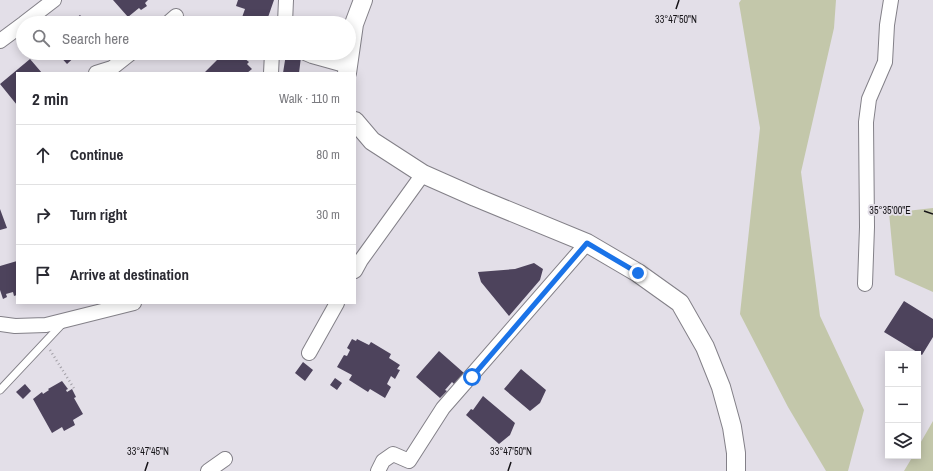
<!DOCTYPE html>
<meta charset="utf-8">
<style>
body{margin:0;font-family:"Archivo Narrow",sans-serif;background:#f7f7f7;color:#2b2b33}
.controls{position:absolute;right:12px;bottom:12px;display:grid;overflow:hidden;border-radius:0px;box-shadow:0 2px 10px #0003}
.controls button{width:36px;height:36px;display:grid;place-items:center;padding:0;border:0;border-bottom:1px solid #e1e1e2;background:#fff;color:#2b2b33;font:20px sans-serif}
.stop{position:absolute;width:12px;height:12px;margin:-9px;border:3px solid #1a73e8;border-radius:50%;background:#fff}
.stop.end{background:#1a73e8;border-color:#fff;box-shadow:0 1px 4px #0008}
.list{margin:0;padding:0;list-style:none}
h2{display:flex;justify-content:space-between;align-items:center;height:52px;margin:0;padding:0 16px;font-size:17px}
h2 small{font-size:13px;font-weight:400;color:#7c7c81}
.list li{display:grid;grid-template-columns:26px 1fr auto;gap:12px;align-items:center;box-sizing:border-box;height:60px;padding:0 16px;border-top:1px solid #e1e1e2}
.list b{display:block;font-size:15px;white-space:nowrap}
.list em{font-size:13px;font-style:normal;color:#7c7c81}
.icon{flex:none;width:22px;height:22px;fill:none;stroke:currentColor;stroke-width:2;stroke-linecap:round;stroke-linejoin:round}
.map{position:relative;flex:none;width:933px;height:471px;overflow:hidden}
.search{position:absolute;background:#fff;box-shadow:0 2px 10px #0003;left:16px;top:16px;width:340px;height:44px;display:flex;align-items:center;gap:10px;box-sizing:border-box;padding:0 14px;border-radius:22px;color:#7c7c81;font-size:15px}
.panel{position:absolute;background:#fff;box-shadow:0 2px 10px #0003;left:16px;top:72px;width:340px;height:232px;border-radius:0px}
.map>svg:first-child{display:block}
.green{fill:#c3c7aa}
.building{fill:#4d435c}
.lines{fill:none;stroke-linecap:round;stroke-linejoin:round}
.service-casing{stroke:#838088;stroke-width:9}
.minor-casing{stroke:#838088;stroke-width:16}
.tertiary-casing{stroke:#838088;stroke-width:20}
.path{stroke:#a3a0a7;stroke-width:2.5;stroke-dasharray:1 3;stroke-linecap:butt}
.service{stroke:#fff;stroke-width:7}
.minor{stroke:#fff;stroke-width:14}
.tertiary{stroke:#fff;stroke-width:18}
.route{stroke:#1a73e8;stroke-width:5}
.ticks{fill:none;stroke:#151317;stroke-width:1.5}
.ticks-label{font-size:10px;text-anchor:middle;fill:#151317;stroke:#e3dfe8;stroke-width:4;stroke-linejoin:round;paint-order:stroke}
</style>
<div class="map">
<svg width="933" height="471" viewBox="0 0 933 471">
<rect width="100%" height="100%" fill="#e3dfe8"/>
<path class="green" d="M 741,0 L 836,0 L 834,28 L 801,172 L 820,316 L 864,410 L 848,471 L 826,471 L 788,407 L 740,314 L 760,128 L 739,3 Z
M 933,208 L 933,292 L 895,275 L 889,213 Z
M 933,421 L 933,471 L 904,471 L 913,456 L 918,456 L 918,447 Z"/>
<path class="building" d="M 113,0 L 148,0 L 145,3 L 147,6 L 141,10 L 139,8 L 128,17 Z
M 238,0 L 274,0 L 266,23 L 240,23 L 245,9 L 236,6 Z
M 80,15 L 87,23 L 70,23 Z
M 321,16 L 321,23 L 310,23 L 310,17 Z
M 331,16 L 340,19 L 339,23 L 329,23 Z
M 57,53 L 79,53 L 67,64 Z
M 215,53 L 240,53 L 238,55 L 243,60 L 244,58 L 249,62 L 247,64 L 252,69 L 247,73 L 204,73 L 217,60 L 212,56 Z
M 286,54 L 301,57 L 299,73 L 283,73 Z
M 30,59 L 42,73 L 17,73 L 17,105 L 0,84 Z
M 0,209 L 7,228 L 0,230 Z
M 17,261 L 17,295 L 14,296 L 13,292 L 6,294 L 7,297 L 3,299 L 0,290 L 0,266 Z
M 534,263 L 543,269 L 540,280 L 509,316 L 481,282 L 478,272 L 515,269 Z
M 904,301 L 933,319 L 933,337 L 922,355 L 884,332 Z
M 352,339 L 356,341 L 357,339 L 369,345 L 371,342 L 391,354 L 389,358 L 400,365 L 397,369 L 400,370 L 395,379 L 391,376 L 387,384 L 391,387 L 385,398 L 370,389 L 368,392 L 349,380 L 352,375 L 337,367 L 344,355 L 347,356 L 350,350 L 347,348 Z
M 439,351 L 464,373 L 454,384 L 452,382 L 445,390 L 447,391 L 440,398 L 416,377 Z
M 303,362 L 313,370 L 305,381 L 295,373 Z
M 521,369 L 546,390 L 540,403 L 530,411 L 504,389 Z
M 335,378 L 342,383 L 337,390 L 330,385 Z
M 62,381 L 68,389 L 66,390 L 67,392 L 72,389 L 76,397 L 74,398 L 83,414 L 73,420 L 75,425 L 64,431 L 62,427 L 52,433 L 33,399 L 42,392 L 43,394 L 49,390 L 48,389 Z
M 25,384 L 31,391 L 23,399 L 16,392 Z
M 483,396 L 515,423 L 510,435 L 499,444 L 466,415 L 471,409 L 473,410 Z"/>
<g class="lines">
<g class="service-casing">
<path id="service" d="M 0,390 L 63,323"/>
</g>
<g class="minor-casing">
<path id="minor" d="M 24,23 L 54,0
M 168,23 L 176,16
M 285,23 L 286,0
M 0,41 L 23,24
M 305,53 L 312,56 L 348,66
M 96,73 L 112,68 L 131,53
M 271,73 L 272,53
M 355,271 L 361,260 L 423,174
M 865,284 L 867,227 L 866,122 L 869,99 L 885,62 L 887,25 L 891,0
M 0,324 L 15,326 L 46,325 L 134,303
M 309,353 L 337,303
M 208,471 L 225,459
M 378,471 L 383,461 L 393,454 L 409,461 L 443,408 L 587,243"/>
</g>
<g class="tertiary-casing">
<path id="tertiary" d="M 347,73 L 354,24 L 363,0
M 355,121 L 372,141 L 423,174 L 475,197 L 587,243 L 638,273 L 680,303 L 705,347 L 721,387 L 732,427 L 736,453 L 736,471"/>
</g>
<path class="path" d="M 50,350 L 75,390"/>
<use href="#service" class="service"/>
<use href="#minor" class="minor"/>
<use href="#tertiary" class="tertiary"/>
</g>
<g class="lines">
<path class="route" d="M 472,377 L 587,243 L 638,273"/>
</g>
<path class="ticks" d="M 676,9 L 679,0M 924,211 L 933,214M 145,471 L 148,462M 508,471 L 511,462"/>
<g class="ticks-label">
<text x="676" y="23">33°47'50"N</text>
<text x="890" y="214">35°35'00"E</text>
<text x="148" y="455">33°47'45"N</text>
<text x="511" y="455">33°47'50"N</text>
</g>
</svg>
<div class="controls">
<button>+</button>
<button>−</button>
<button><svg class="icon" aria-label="layers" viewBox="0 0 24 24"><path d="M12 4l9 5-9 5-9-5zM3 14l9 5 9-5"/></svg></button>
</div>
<div class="stop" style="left:472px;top:377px"></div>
<div class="stop end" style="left:638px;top:273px"></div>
<div class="search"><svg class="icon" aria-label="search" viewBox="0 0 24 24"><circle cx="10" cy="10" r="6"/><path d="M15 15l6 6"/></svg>Search here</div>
<section class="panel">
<h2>2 min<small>Walk · 110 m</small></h2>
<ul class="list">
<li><svg class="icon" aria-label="ahead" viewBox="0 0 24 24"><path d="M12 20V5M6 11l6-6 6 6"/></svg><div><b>Continue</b></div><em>80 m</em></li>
<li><svg class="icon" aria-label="right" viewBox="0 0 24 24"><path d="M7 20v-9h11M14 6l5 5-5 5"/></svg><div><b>Turn right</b></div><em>30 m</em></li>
<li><svg class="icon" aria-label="arrive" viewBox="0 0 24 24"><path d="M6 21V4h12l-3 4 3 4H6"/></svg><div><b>Arrive at destination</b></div></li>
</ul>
</section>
</div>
